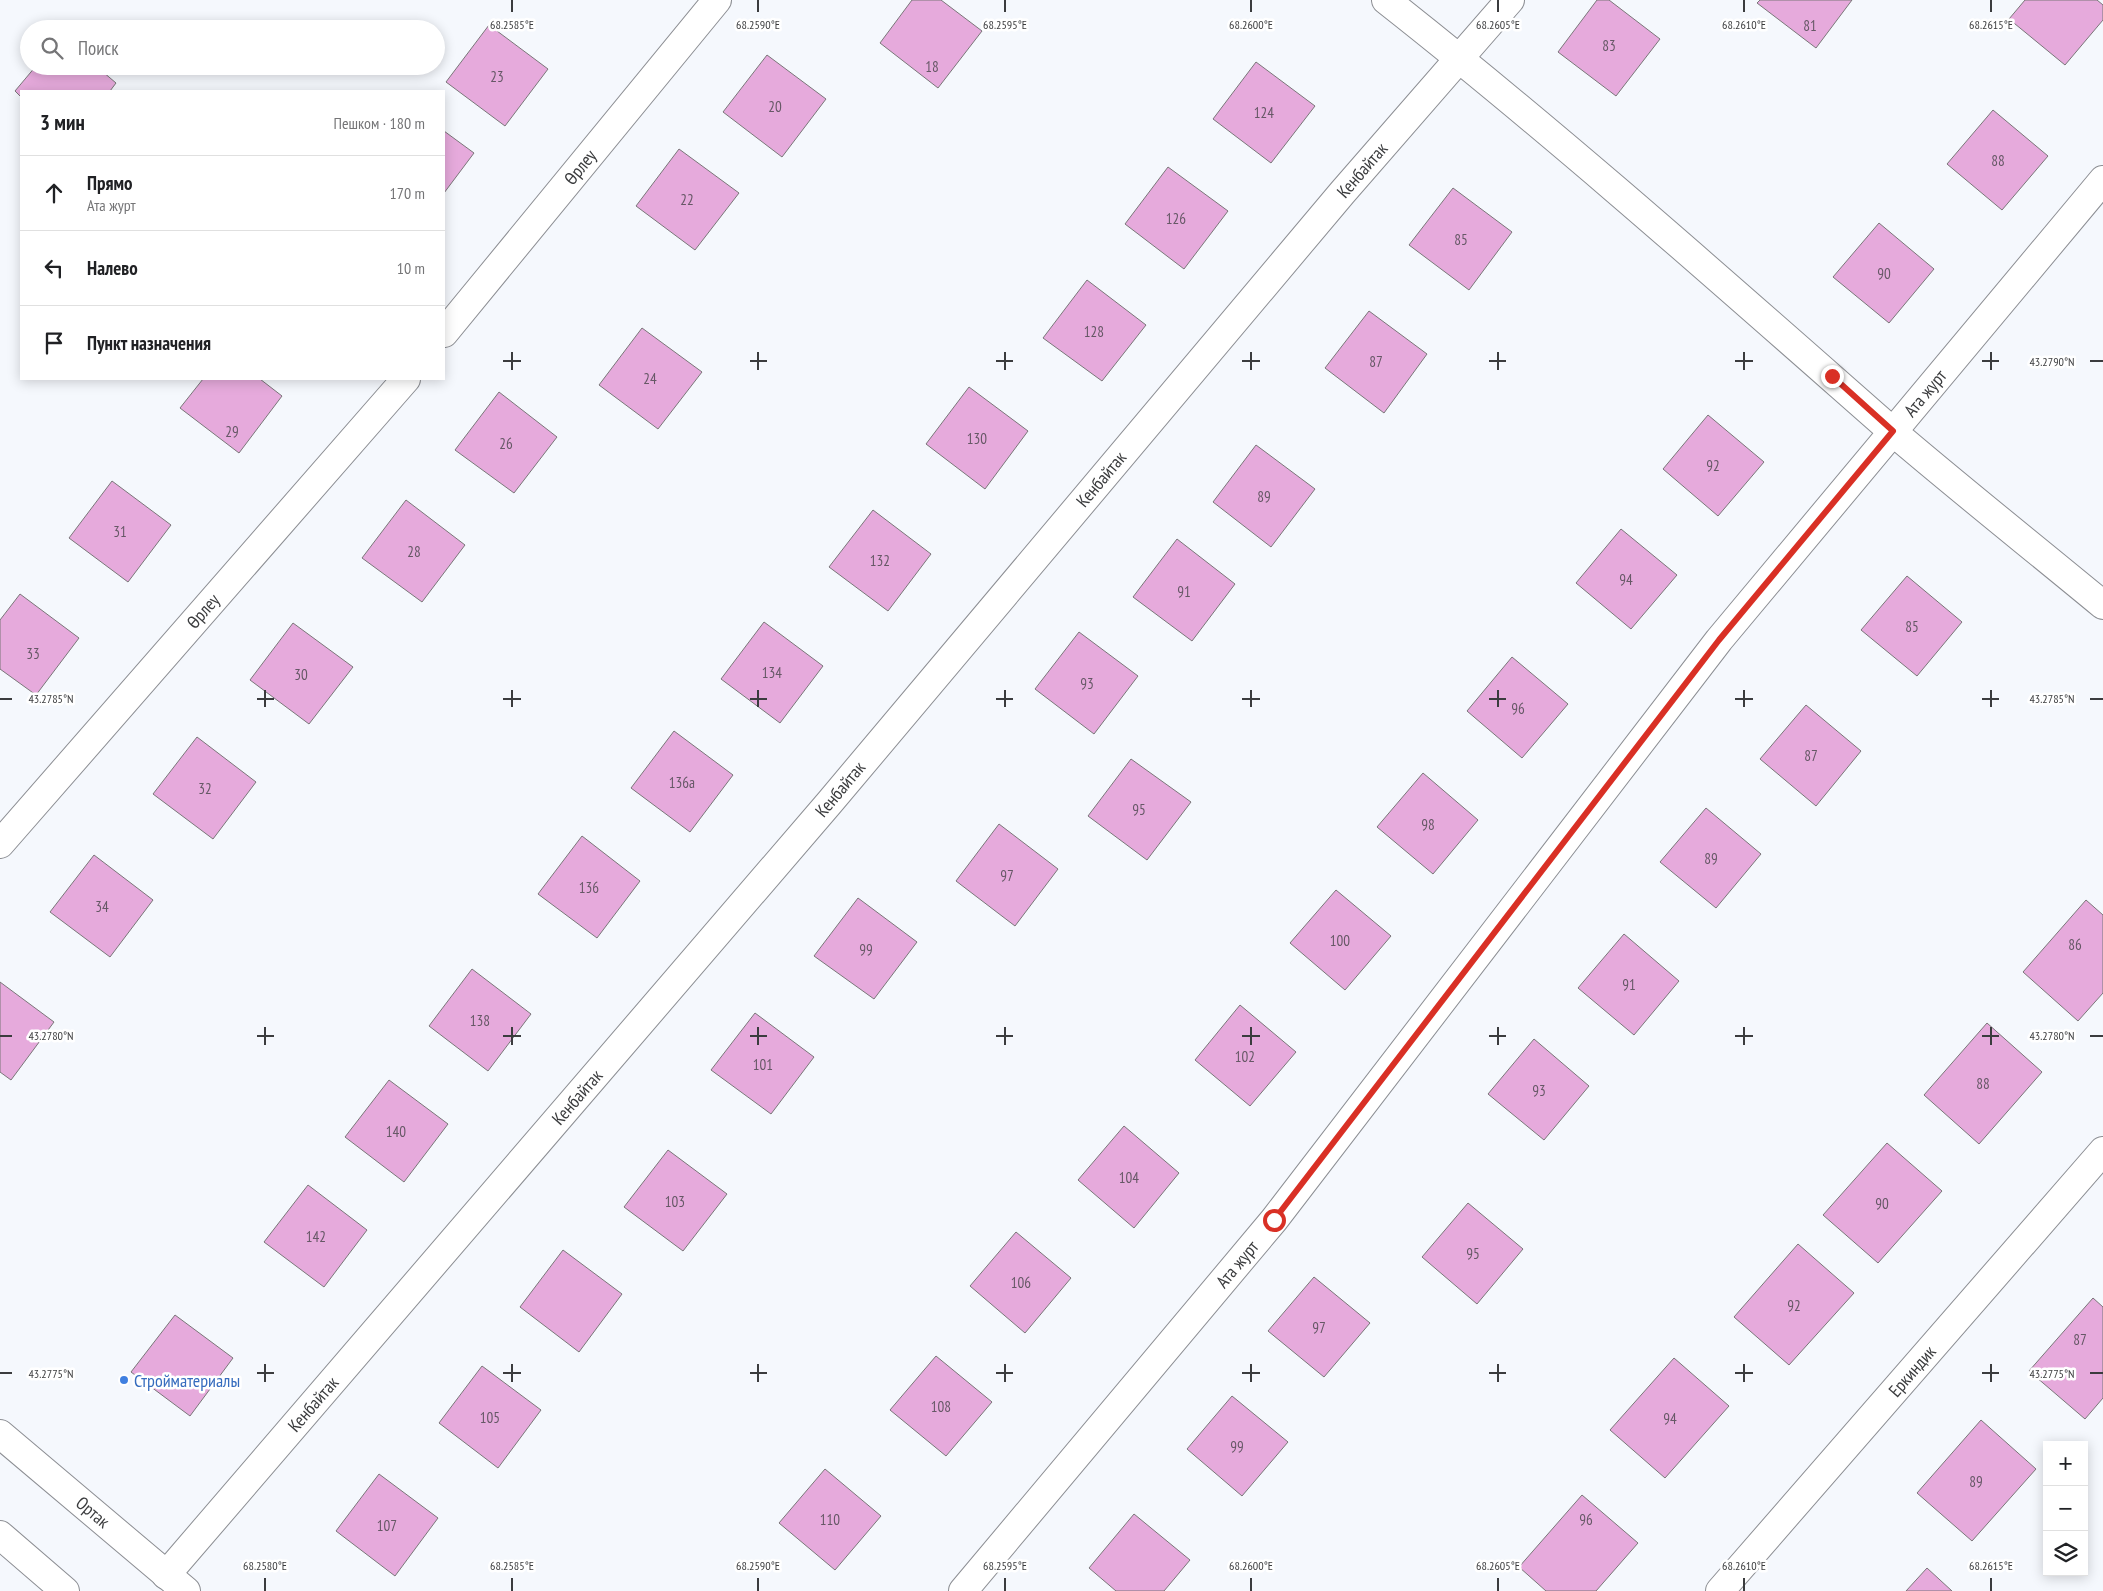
<!DOCTYPE html>
<html lang="ru">
<meta charset="utf-8">
<style>
body{margin:0;font-family:"PT Sans Narrow",sans-serif;background:#f2f2f2;color:#202124}
.controls{position:absolute;right:15px;bottom:15px;display:grid;overflow:hidden;border-radius:0px;box-shadow:0 2px 12px #0003}
.controls button{width:45px;height:45px;display:grid;place-items:center;padding:0;border:0;border-bottom:1px solid #e0e0e0;background:#fff;color:#202124;font:25px sans-serif}
.stop{position:absolute;width:15px;height:15px;margin:-11px;border:4px solid #d93025;border-radius:50%;background:#fff}
.stop.end{background:#d93025;border-color:#fff;box-shadow:0 1px 5px #0008}
.list{margin:0;padding:0;list-style:none}
h2{display:flex;justify-content:space-between;align-items:center;height:65px;margin:0;padding:0 20px;font-size:21px}
h2 small{font-size:16px;font-weight:400;color:#757577}
.list li{display:grid;grid-template-columns:32px 1fr auto;gap:15px;align-items:center;box-sizing:border-box;height:75px;padding:0 20px;border-top:1px solid #e0e0e0}
.list b{display:block;font-size:19px;white-space:nowrap}
.list p{margin:0;font-size:16px;white-space:nowrap;color:#757577}
.list em{font-size:16px;font-style:normal;color:#757577}
.icon{flex:none;width:28px;height:28px;fill:none;stroke:currentColor;stroke-width:2;stroke-linecap:round;stroke-linejoin:round}
.map{position:relative;flex:none;width:2103px;height:1591px;overflow:hidden}
.search{position:absolute;background:#fff;box-shadow:0 2px 12px #0003;left:20px;top:20px;width:425px;height:55px;display:flex;align-items:center;gap:12px;box-sizing:border-box;padding:0 18px;border-radius:28px;color:#757577;font-size:19px}
.panel{position:absolute;background:#fff;box-shadow:0 2px 12px #0003;left:20px;top:90px;width:425px;height:290px;border-radius:0px}
.map>svg:first-child{display:block}
.building{fill:#e6aadc;stroke:#7a7679}
.lines{fill:none;stroke-linecap:round;stroke-linejoin:round}
.minor-casing{stroke:#8c8e93;stroke-width:30}
.tertiary-casing{stroke:#8c8e93;stroke-width:30}
.minor{stroke:#fff;stroke-width:28}
.tertiary{stroke:#fff;stroke-width:28}
.route{stroke:#d93025;stroke-width:6}
.ticks{fill:none;stroke:#3b3c3e;stroke-width:2}
.shop-dot{fill:#3f7fe0;stroke:#fff;stroke-width:2}
.labels{text-anchor:middle;dominant-baseline:central;stroke-width:5;stroke-linejoin:round;paint-order:stroke}
.number-label{font-size:15px;fill:#665866}
.street-label{font-size:18px;fill:#3b3c3e;stroke:#fff}
.shop-label{font-size:18px;fill:#366cbe;stroke:#fff;text-anchor:start}
.ticks-label{font-size:12px;text-anchor:middle;fill:#3b3c3e;stroke:#fff;stroke-width:5;stroke-linejoin:round;paint-order:stroke}
</style>
<div class="map">
<svg width="2103" height="1591" viewBox="0 0 2103 1591">
<rect width="100%" height="100%" fill="#f5f8fd"/>
<path class="building" d="M 912,0 L 941,0 L 982,31 L 938,88 L 880,43 Z
M 1597,0 L 1609,0 L 1660,39 L 1616,96 L 1558,52 Z
M 1760,0 L 1852,0 L 1816,48 L 1757,3 Z
M 2025,0 L 2097,0 L 2103,5 L 2103,20 L 2065,65 L 2009,19 Z
M 489,25 L 548,69 L 505,126 L 446,82 Z
M 767,55 L 826,99 L 782,157 L 723,112 Z
M 1256,62 L 1315,106 L 1271,163 L 1213,119 Z
M 36,66 L 96,66 L 116,83 L 110,91 L 21,91 L 21,97 L 15,91 Z
M 1993,110 L 2048,156 L 2002,210 L 1947,164 Z
M 444,131 L 474,153 L 444,193 Z
M 679,149 L 739,193 L 695,250 L 636,206 Z
M 1168,167 L 1228,211 L 1184,269 L 1125,224 Z
M 1453,188 L 1512,232 L 1469,290 L 1409,245 Z
M 1879,223 L 1934,269 L 1889,323 L 1833,277 Z
M 1087,280 L 1146,325 L 1102,381 L 1043,338 Z
M 1369,311 L 1427,354 L 1384,413 L 1325,368 Z
M 642,328 L 702,372 L 658,429 L 599,385 Z
M 203,379 L 260,379 L 282,396 L 239,453 L 180,408 Z
M 969,387 L 1028,431 L 985,489 L 926,444 Z
M 499,392 L 557,437 L 514,493 L 455,450 Z
M 1708,415 L 1764,462 L 1718,516 L 1663,469 Z
M 1256,445 L 1315,489 L 1271,547 L 1213,502 Z
M 112,481 L 171,525 L 128,582 L 69,538 Z
M 406,500 L 465,545 L 422,602 L 362,558 Z
M 873,510 L 931,554 L 888,611 L 829,567 Z
M 1621,529 L 1677,575 L 1631,629 L 1576,583 Z
M 1177,539 L 1235,584 L 1192,641 L 1133,597 Z
M 1907,576 L 1962,622 L 1917,676 L 1861,630 Z
M 20,594 L 79,638 L 36,695 L 0,669 L 0,620 Z
M 764,622 L 823,666 L 780,723 L 721,679 Z
M 293,623 L 353,667 L 309,724 L 250,680 Z
M 1079,632 L 1138,676 L 1094,734 L 1035,689 Z
M 1512,657 L 1568,704 L 1522,758 L 1467,711 Z
M 1806,705 L 1861,751 L 1816,806 L 1760,759 Z
M 674,731 L 733,775 L 690,832 L 631,788 Z
M 197,737 L 256,782 L 213,839 L 153,794 Z
M 1131,759 L 1191,802 L 1147,860 L 1088,816 Z
M 1423,773 L 1478,820 L 1433,874 L 1377,827 Z
M 1706,808 L 1761,854 L 1716,908 L 1660,862 Z
M 999,824 L 1058,869 L 1015,926 L 956,881 Z
M 582,836 L 640,881 L 597,938 L 538,894 Z
M 94,855 L 153,900 L 110,957 L 50,912 Z
M 1336,890 L 1391,936 L 1345,990 L 1290,943 Z
M 858,898 L 917,942 L 874,999 L 814,956 Z
M 2086,900 L 2103,915 L 2103,993 L 2078,1021 L 2023,972 Z
M 1624,934 L 1679,981 L 1634,1035 L 1578,988 Z
M 472,969 L 531,1014 L 488,1071 L 429,1026 Z
M 0,982 L 54,1022 L 11,1080 L 0,1072 Z
M 1240,1005 L 1296,1052 L 1250,1106 L 1195,1060 Z
M 755,1013 L 814,1057 L 771,1114 L 711,1070 Z
M 1987,1023 L 2042,1072 L 1979,1144 L 1924,1095 Z
M 1534,1039 L 1589,1086 L 1544,1140 L 1488,1094 Z
M 389,1080 L 448,1124 L 404,1182 L 345,1137 Z
M 1124,1126 L 1179,1173 L 1134,1228 L 1078,1180 Z
M 1887,1143 L 1942,1191 L 1878,1263 L 1823,1215 Z
M 668,1150 L 727,1194 L 683,1251 L 624,1207 Z
M 308,1185 L 367,1230 L 324,1287 L 264,1242 Z
M 1468,1203 L 1523,1249 L 1477,1304 L 1422,1257 Z
M 1016,1232 L 1071,1278 L 1025,1333 L 970,1286 Z
M 1798,1244 L 1854,1293 L 1789,1365 L 1734,1317 Z
M 563,1250 L 622,1294 L 579,1352 L 520,1307 Z
M 1314,1277 L 1370,1323 L 1324,1377 L 1268,1331 Z
M 2093,1298 L 2103,1307 L 2103,1398 L 2085,1419 L 2029,1371 Z
M 175,1315 L 233,1358 L 190,1416 L 131,1372 Z
M 936,1356 L 992,1402 L 946,1456 L 890,1410 Z
M 1674,1358 L 1729,1406 L 1665,1478 L 1610,1430 Z
M 482,1366 L 541,1410 L 498,1468 L 439,1423 Z
M 1232,1396 L 1288,1442 L 1242,1496 L 1187,1449 Z
M 1981,1420 L 2036,1469 L 1972,1541 L 1917,1493 Z
M 825,1469 L 881,1516 L 835,1570 L 779,1523 Z
M 379,1474 L 438,1518 L 395,1576 L 336,1531 Z
M 1582,1495 L 1638,1543 L 1596,1591 L 1546,1591 L 1519,1567 Z
M 1134,1514 L 1190,1560 L 1164,1591 L 1116,1591 L 1089,1568 Z
M 1927,1568 L 1952,1591 L 1906,1591 Z"/>
<g class="lines">
<g class="minor-casing">
<path id="minor" d="M 1386,0 C 1560,137 1726,285 1892,431 C 1961,490 2033,547 2103,605
M 444,333 L 717,0
M 0,844 L 406,379
M 166,1575 L 830,802 L 1342,193 L 1510,0
M 963,1591 L 1274,1220 L 1719,640 L 2103,180
M 1720,1591 L 2103,1151"/>
</g>
<g class="tertiary-casing">
<path id="tertiary" d="M 0,1434 L 186,1591
M 0,1535 L 65,1591"/>
</g>
<use href="#minor" class="minor"/>
<use href="#tertiary" class="tertiary"/>
</g>
<g class="lines">
<path class="route" d="M 1274,1220 L 1719,640 L 1893,431 L 1832,376"/>
</g>
<path class="ticks" d="M 512,0 L 512,12M 758,0 L 758,12M 1005,0 L 1005,12M 1251,0 L 1251,12M 1498,0 L 1498,12M 1744,0 L 1744,12M 1991,0 L 1991,12M 512,352 L 512,370M 758,352 L 758,370M 1005,352 L 1005,370M 1251,352 L 1251,370M 1498,352 L 1498,370M 1744,352 L 1744,370M 1991,352 L 1991,370M 503,361 L 521,361M 750,361 L 767,361M 996,361 L 1013,361M 1242,361 L 1260,361M 1489,361 L 1506,361M 1735,361 L 1753,361M 1982,361 L 1999,361M 2090,361 L 2103,361M 265,690 L 265,707M 512,690 L 512,707M 758,690 L 758,707M 1005,690 L 1005,707M 1251,690 L 1251,707M 1498,690 L 1498,707M 1744,690 L 1744,707M 1991,690 L 1991,707M 0,699 L 12,699M 257,699 L 274,699M 503,699 L 521,699M 750,699 L 767,699M 996,699 L 1013,699M 1242,699 L 1260,699M 1489,699 L 1506,699M 1735,699 L 1753,699M 1982,699 L 1999,699M 2090,699 L 2103,699M 265,1027 L 265,1045M 512,1027 L 512,1045M 758,1027 L 758,1045M 1005,1027 L 1005,1045M 1251,1027 L 1251,1045M 1498,1027 L 1498,1045M 1744,1027 L 1744,1045M 1991,1027 L 1991,1045M 0,1036 L 12,1036M 257,1036 L 274,1036M 503,1036 L 521,1036M 750,1036 L 767,1036M 996,1036 L 1013,1036M 1242,1036 L 1260,1036M 1489,1036 L 1506,1036M 1735,1036 L 1753,1036M 1982,1036 L 1999,1036M 2090,1036 L 2103,1036M 265,1364 L 265,1382M 512,1364 L 512,1382M 758,1364 L 758,1382M 1005,1364 L 1005,1382M 1251,1364 L 1251,1382M 1498,1364 L 1498,1382M 1744,1364 L 1744,1382M 1991,1364 L 1991,1382M 0,1373 L 12,1373M 257,1373 L 274,1373M 503,1373 L 521,1373M 750,1373 L 767,1373M 996,1373 L 1013,1373M 1242,1373 L 1260,1373M 1489,1373 L 1506,1373M 1735,1373 L 1753,1373M 1982,1373 L 1999,1373M 2090,1373 L 2103,1373M 265,1578 L 265,1591M 512,1578 L 512,1591M 758,1578 L 758,1591M 1005,1578 L 1005,1591M 1251,1578 L 1251,1591M 1498,1578 L 1498,1591M 1744,1578 L 1744,1591M 1991,1578 L 1991,1591"/>
<circle class="shop-dot" cx="124" cy="1380" r="5"/>
<g class="labels">
<g class="number-label">
<text x="1810" y="25">81</text>
<text x="1609" y="45">83</text>
<text x="932" y="66">18</text>
<text x="497" y="76">23</text>
<text x="775" y="106">20</text>
<text x="1264" y="112">124</text>
<text x="1998" y="160">88</text>
<text x="687" y="199">22</text>
<text x="1176" y="218">126</text>
<text x="1461" y="239">85</text>
<text x="1884" y="273">90</text>
<text x="1094" y="331">128</text>
<text x="1376" y="361">87</text>
<text x="650" y="378">24</text>
<text x="232" y="431">29</text>
<text x="977" y="438">130</text>
<text x="506" y="443">26</text>
<text x="1713" y="465">92</text>
<text x="1264" y="496">89</text>
<text x="120" y="531">31</text>
<text x="414" y="551">28</text>
<text x="880" y="560">132</text>
<text x="1626" y="579">94</text>
<text x="1184" y="591">91</text>
<text x="1912" y="626">85</text>
<text x="33" y="653">33</text>
<text x="772" y="672">134</text>
<text x="301" y="674">30</text>
<text x="1087" y="683">93</text>
<text x="1518" y="708">96</text>
<text x="1811" y="755">87</text>
<text x="682" y="782">136а</text>
<text x="205" y="788">32</text>
<text x="1139" y="809">95</text>
<text x="1428" y="824">98</text>
<text x="1711" y="858">89</text>
<text x="1007" y="875">97</text>
<text x="589" y="887">136</text>
<text x="102" y="906">34</text>
<text x="1340" y="940">100</text>
<text x="2075" y="944">86</text>
<text x="866" y="949">99</text>
<text x="1629" y="984">91</text>
<text x="480" y="1020">138</text>
<text x="1245" y="1056">102</text>
<text x="763" y="1064">101</text>
<text x="1983" y="1083">88</text>
<text x="1539" y="1090">93</text>
<text x="396" y="1131">140</text>
<text x="1129" y="1177">104</text>
<text x="675" y="1201">103</text>
<text x="1882" y="1203">90</text>
<text x="316" y="1236">142</text>
<text x="1473" y="1253">95</text>
<text x="1021" y="1282">106</text>
<text x="1794" y="1305">92</text>
<text x="1319" y="1327">97</text>
<text x="2080" y="1339">87</text>
<text x="941" y="1406">108</text>
<text x="490" y="1417">105</text>
<text x="1670" y="1418">94</text>
<text x="1237" y="1446">99</text>
<text x="1976" y="1481">89</text>
<text x="830" y="1519">110</text>
<text x="1586" y="1519">96</text>
<text x="387" y="1525">107</text>
</g>
<g class="street-label">
<text transform="translate(580 167) rotate(-51)">Өрлеу</text>
<text transform="translate(1362 170) rotate(-49)">Кенбайтак</text>
<text transform="translate(1925 393) rotate(-50)">Ата журт</text>
<text transform="translate(1101 479) rotate(-50)">Кенбайтак</text>
<text transform="translate(203 611) rotate(-49)">Өрлеу</text>
<text transform="translate(840 789) rotate(-50)">Кенбайтак</text>
<text transform="translate(577 1097) rotate(-49)">Кенбайтак</text>
<text transform="translate(1237 1264) rotate(-50)">Ата журт</text>
<text transform="translate(1912 1371) rotate(-49)">Еркиндик</text>
<text transform="translate(313 1404) rotate(-49)">Кенбайтак</text>
<text transform="translate(93 1512) rotate(40)">Ортак</text>
</g>
<g class="shop-label">
<text x="134" y="1380">Стройматериалы</text>
</g>
</g>
<g class="ticks-label">
<text x="512" y="29">68.2585°E</text>
<text x="758" y="29">68.2590°E</text>
<text x="1005" y="29">68.2595°E</text>
<text x="1251" y="29">68.2600°E</text>
<text x="1498" y="29">68.2605°E</text>
<text x="1744" y="29">68.2610°E</text>
<text x="1991" y="29">68.2615°E</text>
<text x="2052" y="366">43.2790°N</text>
<text x="51" y="703">43.2785°N</text>
<text x="2052" y="703">43.2785°N</text>
<text x="51" y="1040">43.2780°N</text>
<text x="2052" y="1040">43.2780°N</text>
<text x="51" y="1378">43.2775°N</text>
<text x="2052" y="1378">43.2775°N</text>
<text x="265" y="1570">68.2580°E</text>
<text x="512" y="1570">68.2585°E</text>
<text x="758" y="1570">68.2590°E</text>
<text x="1005" y="1570">68.2595°E</text>
<text x="1251" y="1570">68.2600°E</text>
<text x="1498" y="1570">68.2605°E</text>
<text x="1744" y="1570">68.2610°E</text>
<text x="1991" y="1570">68.2615°E</text>
</g>
</svg>
<div class="controls">
<button>+</button>
<button>−</button>
<button><svg class="icon" aria-label="layers" viewBox="0 0 24 24"><path d="M12 4l9 5-9 5-9-5zM3 14l9 5 9-5"/></svg></button>
</div>
<div class="stop" style="left:1274px;top:1220px"></div>
<div class="stop end" style="left:1832px;top:376px"></div>
<div class="search"><svg class="icon" aria-label="search" viewBox="0 0 24 24"><circle cx="10" cy="10" r="6"/><path d="M15 15l6 6"/></svg>Поиск</div>
<section class="panel">
<h2>3 мин<small>Пешком · 180 m</small></h2>
<ul class="list">
<li><svg class="icon" aria-label="ahead" viewBox="0 0 24 24"><path d="M12 20V5M6 11l6-6 6 6"/></svg><div><b>Прямо</b><p>Ата журт</p></div><em>170 m</em></li>
<li><svg class="icon" aria-label="left" viewBox="0 0 24 24"><path d="M17 20v-9H6M10 6l-5 5 5 5"/></svg><div><b>Налево</b></div><em>10 m</em></li>
<li><svg class="icon" aria-label="arrive" viewBox="0 0 24 24"><path d="M6 21V4h12l-3 4 3 4H6"/></svg><div><b>Пункт назначения</b></div></li>
</ul>
</section>
</div>
